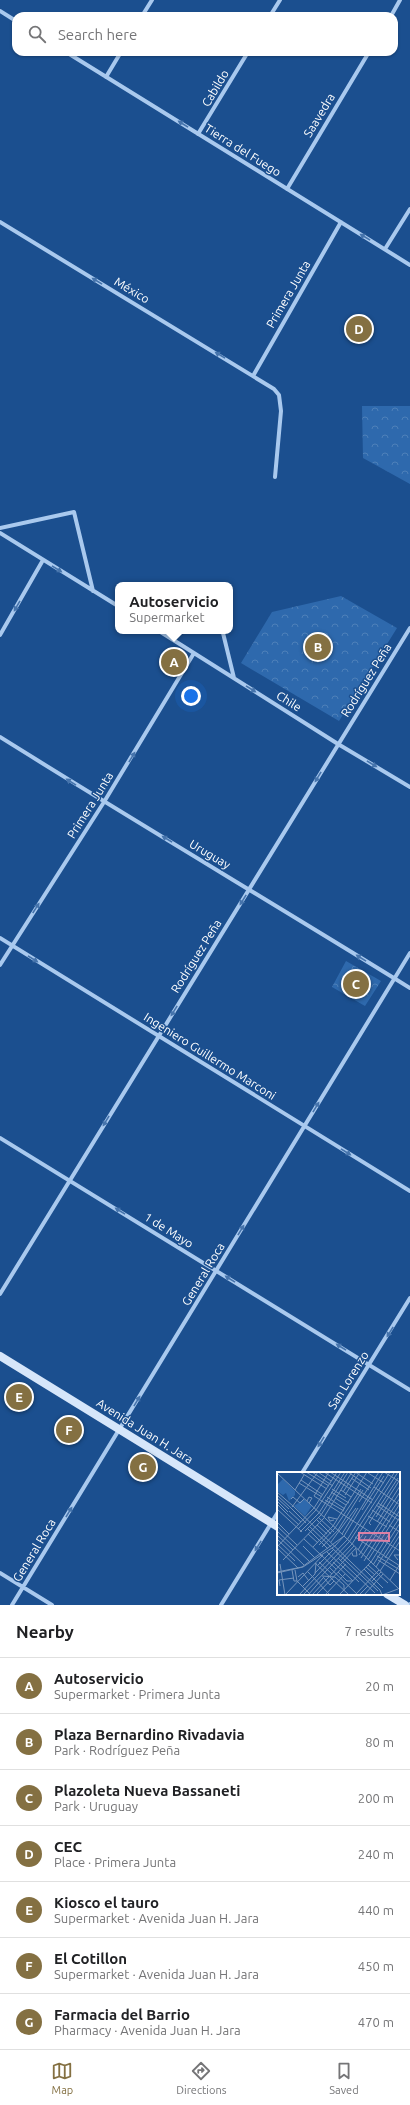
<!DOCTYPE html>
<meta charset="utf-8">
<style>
body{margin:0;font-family:Ubuntu,sans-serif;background:#f6f6f6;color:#202124}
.you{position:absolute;left:191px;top:696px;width:14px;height:14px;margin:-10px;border:3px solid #fff;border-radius:50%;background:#1a73e8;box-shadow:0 0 0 6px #1a73e833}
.badge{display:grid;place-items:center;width:26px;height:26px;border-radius:50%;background:#847042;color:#fff;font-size:13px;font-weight:700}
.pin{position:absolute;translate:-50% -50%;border:2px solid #fff;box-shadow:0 1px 4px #0006}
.popup{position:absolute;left:115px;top:582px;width:118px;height:52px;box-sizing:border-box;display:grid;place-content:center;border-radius:8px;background:#fff;filter:drop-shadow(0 1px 3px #0005);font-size:13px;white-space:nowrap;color:#757577}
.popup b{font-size:15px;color:#202124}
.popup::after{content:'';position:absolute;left:50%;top:100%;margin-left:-8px;border:8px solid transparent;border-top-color:#fff}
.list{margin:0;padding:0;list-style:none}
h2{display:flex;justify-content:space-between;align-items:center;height:52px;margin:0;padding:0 16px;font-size:17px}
h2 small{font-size:13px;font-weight:400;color:#757577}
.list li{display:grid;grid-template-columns:26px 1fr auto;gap:12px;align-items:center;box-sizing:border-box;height:56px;padding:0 16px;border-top:1px solid #e0e0e0}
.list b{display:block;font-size:15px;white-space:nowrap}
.list p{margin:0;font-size:13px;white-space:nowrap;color:#757577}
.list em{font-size:13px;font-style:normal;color:#757577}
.icon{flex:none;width:22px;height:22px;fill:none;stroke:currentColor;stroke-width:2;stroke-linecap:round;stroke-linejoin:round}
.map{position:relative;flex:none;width:410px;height:1605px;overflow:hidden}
.search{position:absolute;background:#fff;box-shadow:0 1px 3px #0004;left:12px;right:12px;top:12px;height:44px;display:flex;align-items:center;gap:10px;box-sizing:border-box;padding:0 14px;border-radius:12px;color:#757577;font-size:15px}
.sheet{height:444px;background:#fff}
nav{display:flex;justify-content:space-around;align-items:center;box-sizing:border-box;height:56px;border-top:1px solid #e0e0e0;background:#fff;font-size:11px;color:#757577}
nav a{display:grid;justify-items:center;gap:2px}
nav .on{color:#847042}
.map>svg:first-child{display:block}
.forest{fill:url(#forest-crowns)}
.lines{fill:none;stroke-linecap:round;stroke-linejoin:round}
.minor{stroke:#a9c9ee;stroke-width:4}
.secondary{stroke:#d6e6fa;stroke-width:8}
.oneway{fill:#4674ac}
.labels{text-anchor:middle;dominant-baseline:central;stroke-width:3;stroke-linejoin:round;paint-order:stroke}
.street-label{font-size:12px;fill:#fff;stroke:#1b4f8f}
.inset-road{fill:none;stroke:#7695bc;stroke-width:1}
.view{fill:#dd80a5;fill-opacity:0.15;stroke:#dd80a5;stroke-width:2}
.inset-edge{fill:none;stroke:#fff;stroke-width:2}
</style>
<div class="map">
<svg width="410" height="1605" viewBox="0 0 410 1605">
<defs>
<pattern id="forest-crowns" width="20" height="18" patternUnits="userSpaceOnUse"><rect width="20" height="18" fill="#2e69ad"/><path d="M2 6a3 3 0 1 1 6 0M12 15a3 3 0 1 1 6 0" fill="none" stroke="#4d80b9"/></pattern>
</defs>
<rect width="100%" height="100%" fill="#1b4f8f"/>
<path class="forest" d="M 362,406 L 410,406 L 410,484 L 363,458 Z
M 341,596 L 397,628 L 339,721 L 241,663 L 272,612 Z
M 346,961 L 381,981 L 365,1006 L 332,987 Z"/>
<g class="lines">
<path class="minor" d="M 0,11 L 16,21
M 142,16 L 152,0
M 270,16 L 280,0
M 391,16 L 400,0
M 66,52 L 410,265
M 106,77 L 121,52
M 198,134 L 248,52
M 287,189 L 369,52
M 0,222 L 274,389 L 279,395 L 281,411 L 275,477
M 385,249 L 410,209
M 253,376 L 341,222
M 0,528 L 74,512 L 93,591
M 0,533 L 118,606
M 159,631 L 338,744 L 410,787
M 219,631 L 223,633 L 234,678
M 0,635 L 43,560
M 0,737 C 136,822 274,904 410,988
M 0,938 L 410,1191
M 0,965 L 104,802 L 194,653
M 0,1138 L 410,1390
M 0,1294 L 410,628
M 302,1473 L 410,1298
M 0,1573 L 52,1605
M 12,1605 L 410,953
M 221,1605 L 278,1512
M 409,1605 L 410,1604"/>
<path class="secondary" d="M 0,1356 L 278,1527
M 387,1594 L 405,1605"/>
</g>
<defs><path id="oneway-solid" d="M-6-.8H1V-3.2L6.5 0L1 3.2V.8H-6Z"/></defs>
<g class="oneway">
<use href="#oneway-solid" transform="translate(183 124) rotate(-148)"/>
<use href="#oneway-solid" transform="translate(365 237) rotate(-149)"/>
<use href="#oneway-solid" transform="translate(97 281) rotate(-149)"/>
<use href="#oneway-solid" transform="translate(220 355) rotate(-149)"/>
<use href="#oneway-solid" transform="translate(57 569) rotate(32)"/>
<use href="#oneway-solid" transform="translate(17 606) rotate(120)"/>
<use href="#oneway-solid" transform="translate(251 689) rotate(32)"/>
<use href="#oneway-solid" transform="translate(132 757) rotate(-59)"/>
<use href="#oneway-solid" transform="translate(372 764) rotate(31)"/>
<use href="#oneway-solid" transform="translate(318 777) rotate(121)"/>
<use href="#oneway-solid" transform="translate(71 782) rotate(-148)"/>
<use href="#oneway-solid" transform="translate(167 839) rotate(-149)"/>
<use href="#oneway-solid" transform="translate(243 900) rotate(122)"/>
<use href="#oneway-solid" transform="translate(36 908) rotate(-57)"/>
<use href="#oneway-solid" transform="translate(361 958) rotate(-148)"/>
<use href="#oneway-solid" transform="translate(33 959) rotate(32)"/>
<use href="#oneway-solid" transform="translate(174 1011) rotate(122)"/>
<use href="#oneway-solid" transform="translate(316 1107) rotate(-59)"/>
<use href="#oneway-solid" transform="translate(106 1121) rotate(121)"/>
<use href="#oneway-solid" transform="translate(346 1152) rotate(32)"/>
<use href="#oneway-solid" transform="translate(120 1211) rotate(-148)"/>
<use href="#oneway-solid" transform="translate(241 1230) rotate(-59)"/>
<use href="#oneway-solid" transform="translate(230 1279) rotate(-148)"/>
<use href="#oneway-solid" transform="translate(390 1332) rotate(122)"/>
<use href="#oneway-solid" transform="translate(341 1347) rotate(-148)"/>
<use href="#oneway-solid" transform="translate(137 1401) rotate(-59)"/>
<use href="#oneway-solid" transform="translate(321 1442) rotate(122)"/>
<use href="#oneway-solid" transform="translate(69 1512) rotate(-59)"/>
<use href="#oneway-solid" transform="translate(258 1546) rotate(122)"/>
</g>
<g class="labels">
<g class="street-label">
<text transform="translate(215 88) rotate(-59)">Cabildo</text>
<text transform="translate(319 115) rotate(-59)">Saavedra</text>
<text transform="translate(243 150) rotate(32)">Tierra del Fuego</text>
<text transform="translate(132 290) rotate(31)">México</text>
<text transform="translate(288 294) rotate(-60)">Primera Junta</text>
<text transform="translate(366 680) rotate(-58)">Rodríguez Peña</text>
<text transform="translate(289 701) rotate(32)">Chile</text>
<text transform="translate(90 805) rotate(-58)">Primera Junta</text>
<text transform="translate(210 854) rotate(31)">Uruguay</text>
<text transform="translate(196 956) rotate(-58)">Rodríguez Peña</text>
<text transform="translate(210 1056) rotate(32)">Ingeniero Guillermo Marconi</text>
<text transform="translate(169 1230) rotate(32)">1 de Mayo</text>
<text transform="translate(203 1274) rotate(-59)">General Roca</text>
<text transform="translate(348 1380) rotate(-58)">San Lorenzo</text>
<text transform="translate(145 1431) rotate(32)">Avenida Juan H. Jara</text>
<text transform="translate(34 1550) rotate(-59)">General Roca</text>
</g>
</g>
<g transform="translate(277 1472)">
<rect width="123" height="123" fill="#1b4f8f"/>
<path d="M 6,7 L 18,19 L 18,23 L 12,29 L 9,21 L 6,23 L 0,19 L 0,13 ZM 27,27 L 35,34 L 28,44 L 17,34 Z" fill="#2e69ad"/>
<path class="inset-road" d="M 23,0 L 50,17M 29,0 L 52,14M 35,0 L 56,14M 41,0 L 54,9M 47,0 L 95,31M 52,0 L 37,24 L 123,79M 53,0 L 96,28M 71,0 L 94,16M 78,0 L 96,12M 107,0 L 123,10M 0,1 L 66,63M 91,1 L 107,11M 74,6 L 92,18M 24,8 L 46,23M 22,11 L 45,25M 97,15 L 123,33M 55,17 L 69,26M 18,18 L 27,3M 64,18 L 74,25M 0,20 L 16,34M 54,20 L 72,31M 66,20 L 79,0M 0,23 L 14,36M 68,23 L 83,0M 50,25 L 68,37M 0,26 L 12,37M 58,26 L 69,33M 14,27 L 16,25 L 23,31 L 27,27M 48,28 L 67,39M 0,29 L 11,40M 30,29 L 32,25 L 35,26 L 32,31M 82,30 L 102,0M 101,31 L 123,45M 0,32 L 9,41M 99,33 L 123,49M 16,34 L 103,118 L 105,123M 15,35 L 41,0M 14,36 L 29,51M 0,37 L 25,60M 85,38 L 107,4M 95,38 L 113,50M 12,39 L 24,50M 9,41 L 22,53M 91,44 L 110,55M 41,45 L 57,60M 47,45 L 75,0M 99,45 L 122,9M 39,47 L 54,62M 57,48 L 53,49 L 51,45 L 60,47M 0,50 L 12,62M 100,50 L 123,14M 40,53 L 50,62M 94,53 L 92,51 L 121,6M 112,53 L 123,60M 0,54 L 20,73M 32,54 L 54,75M 30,56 L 51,77M 21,57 L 39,38 L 64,0M 0,59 L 32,89M 28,59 L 44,43 L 71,0M 23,60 L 42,41 L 68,0M 31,62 L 41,71M 65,62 L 81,36M 0,63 L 16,78M 67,64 L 123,118M 67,64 L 106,0M 78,65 L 123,94M 0,67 L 27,93M 27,67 L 59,97M 82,68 L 89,58M 54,70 L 79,36M 0,72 L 18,89M 42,73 L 58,56 L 84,17M 26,74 L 38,86M 0,75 L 37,36 L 60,0M 36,75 L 56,54 L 90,0M 45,75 L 61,58 L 86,18M 0,76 L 21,96M 55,76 L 101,119M 81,78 L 89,64M 50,80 L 82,110M 75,81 L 76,84 L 80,84 L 79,77M 82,83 L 123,20M 100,84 L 123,98M 61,86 L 98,121M 84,86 L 123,26M 108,86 L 123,63M 6,88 L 47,46M 91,88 L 123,38M 101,88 L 123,102M 121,88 L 117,83 L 123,83M 63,89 L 77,74M 87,89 L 122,33M 42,90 L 55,102M 56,90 L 76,109M 38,91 L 72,123M 3,92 L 8,123M 41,93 L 57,77M 91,93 L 111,111M 96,93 L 123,51M 52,95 L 81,123M 89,95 L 98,103M 99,95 L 123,57M 87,97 L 106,116M 15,98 L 17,109 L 20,109M 18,98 L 20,109 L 34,123M 103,99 L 123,69M 0,100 L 25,95 L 67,64 L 58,74 L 26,95 L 0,101M 31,100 L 53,123M 61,100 L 70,109 L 75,109M 38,101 L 70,68 L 113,0M 45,104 L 58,105 L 67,113 L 67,117M 21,105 L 26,101 L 32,109M 46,105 L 53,113 L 57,109M 113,108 L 123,92M 95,109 L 104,100M 3,114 L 2,108 L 17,106M 26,114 L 38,102 L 39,91M 8,123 L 46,83M 22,123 L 72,70 L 117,1M 26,123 L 75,72 L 121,0M 31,123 L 46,106M 35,123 L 79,76M 39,123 L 69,92M 48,123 L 68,102M 62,123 L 94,90 L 123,45M 78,123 L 102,98M 82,123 L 91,114M 87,123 L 106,102M 105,123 L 121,117"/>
<path class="view" d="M 82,61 L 112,61 L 112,69 L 82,68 Z"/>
<rect width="123" height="123" class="inset-edge"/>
</g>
</svg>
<div class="you"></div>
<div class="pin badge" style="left:174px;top:662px">A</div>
<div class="popup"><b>Autoservicio</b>Supermarket</div>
<div class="pin badge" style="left:318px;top:647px">B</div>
<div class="pin badge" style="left:356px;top:984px">C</div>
<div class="pin badge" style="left:359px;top:329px">D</div>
<div class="pin badge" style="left:19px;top:1397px">E</div>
<div class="pin badge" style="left:69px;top:1430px">F</div>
<div class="pin badge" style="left:143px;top:1467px">G</div>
<div class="search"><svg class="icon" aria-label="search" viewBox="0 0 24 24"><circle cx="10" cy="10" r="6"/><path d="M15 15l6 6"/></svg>Search here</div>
</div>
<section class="sheet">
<h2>Nearby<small>7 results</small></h2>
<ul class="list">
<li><span class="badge">A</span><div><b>Autoservicio</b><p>Supermarket · Primera Junta</p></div><em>20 m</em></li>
<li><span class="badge">B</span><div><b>Plaza Bernardino Rivadavia</b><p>Park · Rodríguez Peña</p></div><em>80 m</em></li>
<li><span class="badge">C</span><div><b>Plazoleta Nueva Bassaneti</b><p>Park · Uruguay</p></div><em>200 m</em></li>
<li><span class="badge">D</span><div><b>CEC</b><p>Place · Primera Junta</p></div><em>240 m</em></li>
<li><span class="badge">E</span><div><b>Kiosco el tauro</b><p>Supermarket · Avenida Juan H. Jara</p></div><em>440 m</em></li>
<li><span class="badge">F</span><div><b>El Cotillon</b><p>Supermarket · Avenida Juan H. Jara</p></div><em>450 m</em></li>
<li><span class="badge">G</span><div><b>Farmacia del Barrio</b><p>Pharmacy · Avenida Juan H. Jara</p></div><em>470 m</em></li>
</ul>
</section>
<nav>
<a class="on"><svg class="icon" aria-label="map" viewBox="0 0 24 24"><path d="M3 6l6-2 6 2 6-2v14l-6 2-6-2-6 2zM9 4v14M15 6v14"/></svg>Map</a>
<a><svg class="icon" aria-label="directions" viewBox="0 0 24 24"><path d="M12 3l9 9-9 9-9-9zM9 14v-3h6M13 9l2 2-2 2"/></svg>Directions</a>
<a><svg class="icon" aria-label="saved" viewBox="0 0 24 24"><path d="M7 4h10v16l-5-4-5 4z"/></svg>Saved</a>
</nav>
